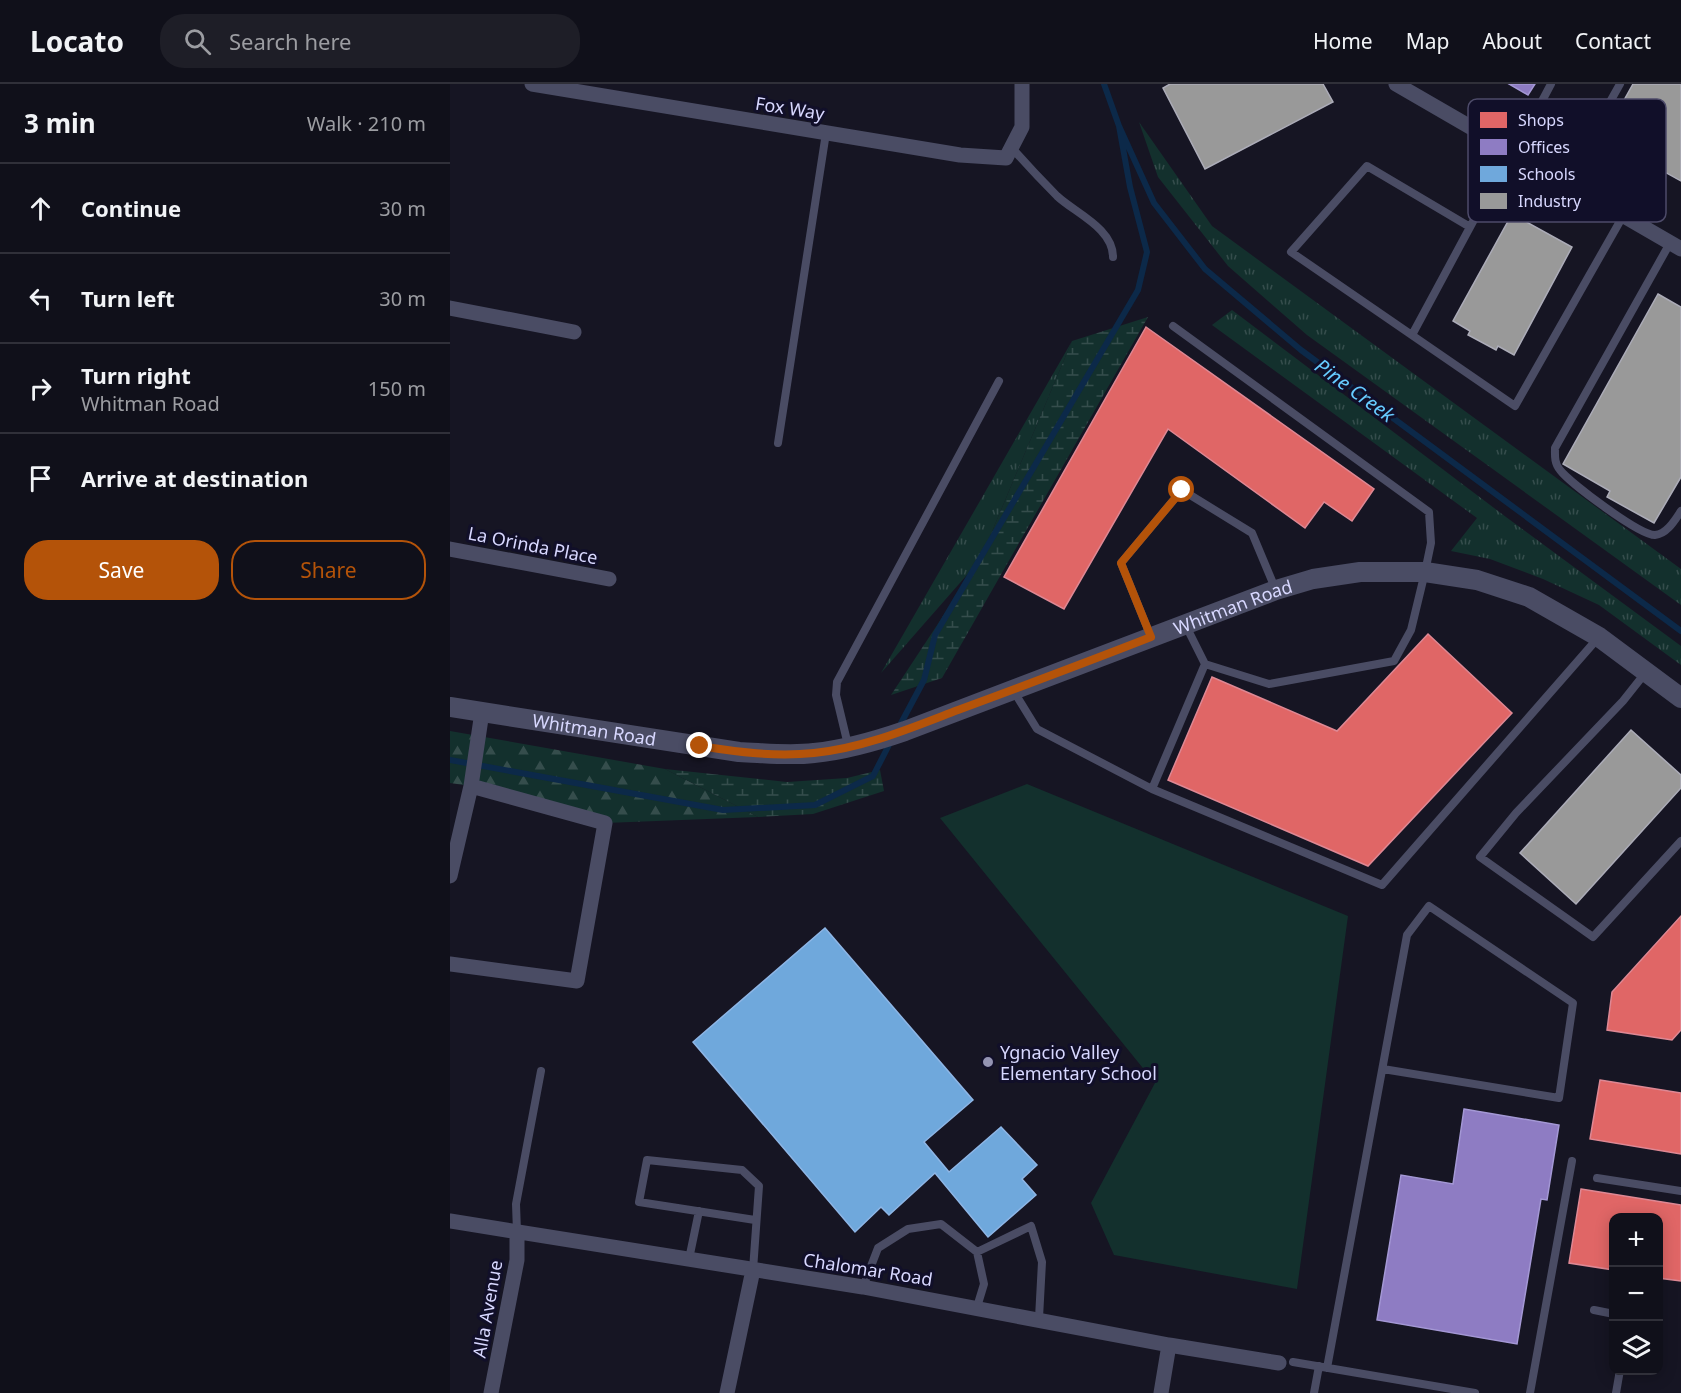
<!DOCTYPE html>
<meta charset="utf-8">
<style>
body{margin:0;font-family:"Noto Sans",sans-serif;background:#1e1e27;color:#f1f3f6}
.controls{position:absolute;right:18px;bottom:18px;display:grid;overflow:hidden;border-radius:12px;box-shadow:0 3px 15px #0003}
.controls button{width:54px;height:54px;display:grid;place-items:center;padding:0;border:0;border-bottom:2px solid #303039;background:#10101a;color:#f1f3f6;font:30px sans-serif}
.stop{position:absolute;width:18px;height:18px;margin:-14px;border:4px solid #b45309;border-radius:50%;background:#fff}
.stop.end{background:#b45309;border-color:#fff;box-shadow:0 2px 6px #0008}
.list{margin:0;padding:0;list-style:none}
h2{display:flex;justify-content:space-between;align-items:center;height:78px;margin:0;padding:0 24px;font-size:26px}
h2 small{font-size:20px;font-weight:400;color:#9c9da2}
.list li{display:grid;grid-template-columns:39px 1fr auto;gap:18px;align-items:center;box-sizing:border-box;height:90px;padding:0 24px;border-top:2px solid #303039}
.list b{display:block;font-size:22px;white-space:nowrap}
.list p{margin:0;font-size:20px;white-space:nowrap;color:#9c9da2}
.list em{font-size:20px;font-style:normal;color:#9c9da2}
.actions{display:flex;gap:12px;padding:18px 24px}
.actions a{flex:1;padding:14px 0;border:2px solid #b45309;border-radius:24px;text-align:center;font-size:21px;color:#b45309}
.actions .main{background:#b45309;color:#fff}
.icon{flex:none;width:33px;height:33px;fill:none;stroke:currentColor;stroke-width:2;stroke-linecap:round;stroke-linejoin:round}
.map{position:relative;flex:none;width:1231px;height:1309px;overflow:hidden}
header{display:flex;align-items:center;gap:36px;box-sizing:border-box;height:84px;padding:0 30px;background:#10101a;border-bottom:2px solid #303039}
header strong{font-size:28px}
nav{display:flex;gap:33px;margin-inline-start:auto;font-size:21px}
.search{width:420px;height:54px;background:#1e1e27;display:flex;align-items:center;gap:15px;box-sizing:border-box;padding:0 21px;border-radius:24px;color:#9c9da2;font-size:22px}
main{display:flex}
aside{flex:1;background:#10101a}
.map>svg:first-child{display:block}
.grass{fill:url(#grass-tufts)}
.forest{fill:url(#forest-firs)}
.wetland{fill:url(#wetland-marsh)}
.garden{fill:#13302d}
.shops{fill:#e06666;stroke:#de8894;stroke-width:1.5}
.offices{fill:#8e7cc3;stroke:#a498d5;stroke-width:1.5}
.schools{fill:#6fa8dc;stroke:#8eb6e6;stroke-width:1.5}
.industry{fill:#999;stroke:#acacb8;stroke-width:1.5}
.lines{fill:none;stroke-linecap:round;stroke-linejoin:round}
.stream{stroke:#0c2949;stroke-width:6}
.service{stroke:#4a4c64;stroke-width:8}
.minor{stroke:#4a4c64;stroke-width:15}
.tertiary{stroke:#4a4c64;stroke-width:20}
.route{stroke:#b45309;stroke-width:8}
.poi-dot{fill:#9494b2;stroke:#110f29;stroke-width:2}
.labels{text-anchor:middle;dominant-baseline:central;stroke-width:6;stroke-linejoin:round;paint-order:stroke}
.street-label{font-size:18px;fill:#d8d8ff;stroke:#110f29}
.poi-label{font-size:18px;fill:#d8d8ff;stroke:#110f29;text-anchor:start}
.water-label{font-size:20px;font-style:italic;fill:#66cbff;stroke:#110f29}
.key{fill:#110f29;stroke:#4d4b69;stroke-width:1.5}
.key-label{font-size:16px;fill:#d8d8ff}
</style>
<header>
<strong>Locato</strong>
<div class="search"><svg class="icon" aria-label="search" viewBox="0 0 24 24"><circle cx="10" cy="10" r="6"/><path d="M15 15l6 6"/></svg>Search here</div>
<nav><a>Home</a><a>Map</a><a>About</a><a>Contact</a></nav>
</header>
<main>
<aside>
<h2>3 min<small>Walk · 210 m</small></h2>
<ul class="list">
<li><svg class="icon" aria-label="ahead" viewBox="0 0 24 24"><path d="M12 20V5M6 11l6-6 6 6"/></svg><div><b>Continue</b></div><em>30 m</em></li>
<li><svg class="icon" aria-label="left" viewBox="0 0 24 24"><path d="M17 20v-9H6M10 6l-5 5 5 5"/></svg><div><b>Turn left</b></div><em>30 m</em></li>
<li><svg class="icon" aria-label="right" viewBox="0 0 24 24"><path d="M7 20v-9h11M14 6l5 5-5 5"/></svg><div><b>Turn right</b><p>Whitman Road</p></div><em>150 m</em></li>
<li><svg class="icon" aria-label="arrive" viewBox="0 0 24 24"><path d="M6 21V4h12l-3 4 3 4H6"/></svg><div><b>Arrive at destination</b></div></li>
</ul>
<div class="actions"><a class="main">Save</a><a>Share</a></div>
</aside>
<div class="map">
<svg width="1231" height="1309" viewBox="0 0 1231 1309">
<defs>
<pattern id="grass-tufts" width="24" height="20" patternUnits="userSpaceOnUse" patternTransform="scale(1.5)"><rect width="24" height="20" fill="#13302d"/><path d="M3 7l-1-3M5 7V3M7 7l1-3M15 17l-1-3M17 17v-4M19 17l1-3" fill="none" stroke="#354d4c"/></pattern>
<pattern id="forest-firs" width="22" height="20" patternUnits="userSpaceOnUse" patternTransform="scale(1.5)"><rect width="22" height="20" fill="#13302d"/><path d="M5 1l3.5 6h-7zM16 11l3.5 6h-7z" fill="#354d4c"/></pattern>
<pattern id="wetland-marsh" width="20" height="14" patternUnits="userSpaceOnUse" patternTransform="scale(1.5)"><rect width="20" height="14" fill="#13302d"/><path d="M1 5h8M5 5V1M11 12h8M15 12V8" fill="none" stroke="#354d4c"/></pattern>
</defs>
<rect width="100%" height="100%" fill="#161523"/>
<path class="grass" d="M 689,38 L 762,142 L 1231,485 L 1231,521 L 857,251 L 778,182 L 708,93 Z
M 782,226 L 1056,433 L 1231,562 L 1231,581 L 1149,521 L 1093,495 L 1040,475 L 1001,467 L 1027,434 L 762,241 Z
M 622,257 L 530,476 L 431,589 Z"/>
<path class="forest" d="M 0,647 L 215,685 L 308,733 L 155,739 L 21,702 L 0,699 Z"/>
<path class="wetland" d="M 698,233 L 492,594 L 441,611 L 530,476 L 622,257 Z
M 215,685 L 337,698 L 397,694 L 430,686 L 434,707 L 363,730 L 308,733 Z"/>
<path class="garden" d="M 577,700 L 898,832 L 847,1205 L 664,1171 L 641,1119 L 705,999 L 490,734 Z"/>
<path class="shops" d="M 696,243 L 924,405 L 902,437 L 874,418 L 855,444 L 718,345 L 614,525 L 554,493 Z
M 978,550 L 1062,629 L 918,782 L 718,696 L 762,593 L 887,647 Z
M 1231,832 L 1231,946 L 1222,956 L 1157,946 L 1162,908 Z
M 1150,996 L 1231,1009 L 1231,1070 L 1140,1055 Z
M 1131,1105 L 1231,1121 L 1231,1197 L 1208,1194 L 1208,1134 L 1164,1134 L 1164,1186 L 1119,1179 Z"/>
<path class="offices" d="M 1059,0 L 1085,0 L 1078,11 Z
M 1014,1025 L 1109,1041 L 1097,1116 L 1091,1115 L 1067,1260 L 927,1236 L 951,1091 L 1003,1100 Z"/>
<path class="schools" d="M 375,844 L 523,1016 L 474,1058 L 499,1088 L 551,1043 L 587,1081 L 572,1095 L 586,1111 L 538,1153 L 485,1089 L 439,1131 L 431,1123 L 405,1148 L 243,958 Z"/>
<path class="industry" d="M 720,0 L 873,0 L 883,18 L 755,85 L 713,4 Z
M 1183,0 L 1231,0 L 1231,97 L 1153,54 Z
M 1062,130 L 1122,163 L 1064,271 L 1048,262 L 1046,266 L 1018,251 L 1020,247 L 1003,237 Z
M 1208,210 L 1231,223 L 1231,393 L 1204,439 L 1157,413 L 1160,407 L 1113,380 Z
M 1181,646 L 1231,691 L 1231,704 L 1126,820 L 1070,769 Z"/>
<g class="lines">
<path class="stream" d="M 654,0 L 669,42 L 704,119 L 755,185 L 851,266 L 1231,547
M 449,643 L 474,596 L 485,551 L 688,206 L 697,168 L 680,103 L 669,42
M 0,676 L 273,726 L 365,721 L 423,692 L 441,657"/>
<path class="service" d="M 561,63 C 576,80 591,96 607,112 C 625,129 663,144 663,173
M 1115,98 L 1170,0
M 1020,143 L 917,82 L 841,168 L 1065,322 L 1173,132
M 1220,159 L 1105,364 C 1105,371 1104,379 1110,386 C 1120,399 1189,451 1205,451 C 1217,450 1225,436 1231,427
M 723,242 L 979,428 L 981,459 L 975,488 L 961,546 L 944,577 L 819,600 L 755,580
M 962,251 L 1061,67 L 1076,47 L 1101,0
M 328,359 L 376,49
M 701,553 L 671,479 L 732,406 L 802,449 L 825,504
M 1196,588 L 1173,617 L 1066,729 L 1030,773 L 1143,853 L 1231,757
M 563,606 L 587,645 L 702,705 L 932,801 L 1148,554
M 398,661 L 386,611 L 387,598 L 549,297
M 702,705 L 755,580 L 736,542
M 1147,1094 L 1231,1107
M 67,1148 L 66,1120 L 91,987
M 527,1168 L 581,1142 L 592,1178 L 589,1234
M 239,1175 L 249,1127
M 303,1186 L 309,1102 L 292,1086 L 197,1076 L 189,1118 L 305,1136
M 413,1203 L 428,1164 L 458,1145 L 491,1140 L 527,1168 L 534,1200 L 527,1223
M 1144,1226 L 1164,1230
M 843,1278 L 1025,1309
M 877,1284 L 957,851 L 979,822 L 1123,919 L 1109,1014 L 933,985
M 864,1309 L 869,1282
M 1080,1309 L 1122,1077
M 1166,1309 L 1170,1286"/>
<path class="minor" d="M 82,0 L 510,71 L 556,74 L 572,43 L 572,0
M 946,0 L 1231,165
M 0,224 L 124,248
M 0,465 L 159,495
M 0,792 L 21,702 L 32,628
M 0,880 L 127,897 L 155,739 L 21,702
M 0,1137 L 413,1203 L 719,1261 L 829,1279
M 41,1309 L 67,1176 L 67,1149
M 277,1309 L 303,1186
M 711,1309 L 719,1261"/>
<path class="tertiary" id="s1" d="M 0,623 L 289,668 C 314,669 339,672 364,669 C 395,666 426,657 455,647 L 826,506 L 863,495 L 910,488 L 975,488 L 1027,496 L 1079,513 L 1149,553 L 1231,614"/>
</g>
<g class="lines">
<path class="route" d="M 250,662 C 287,668 325,673 364,669 C 414,664 461,644 508,626 C 573,602 637,578 701,553 L 671,479 L 732,406"/>
</g>
<circle class="poi-dot" cx="538" cy="978" r="6"/>
<g class="labels">
<g class="street-label">
<text transform="translate(340 24) rotate(9)">Fox Way</text>
<text transform="translate(83 461) rotate(11)">La Orinda Place</text>
<text stroke="none"><textPath href="#s1" startOffset="812">Whitman Road</textPath></text>
<text stroke="none"><textPath href="#s1" startOffset="146">Whitman Road</textPath></text>
<text transform="translate(418 1185) rotate(9)">Chalomar Road</text>
<text transform="translate(37 1225) rotate(-80)">Alla Avenue</text>
</g>
<g class="poi-label">
<text x="550" y="968">Ygnacio Valley<tspan x="550" dy="21">Elementary School</tspan></text>
</g>
<g class="water-label">
<text transform="translate(905 306) rotate(36)">Pine Creek</text>
</g>
</g>
<rect x="1018" y="15" width="198" height="123" rx="9" class="key"/>
<rect x="1030" y="28" width="27" height="16" fill="#e06666"/>
<rect x="1030" y="55" width="27" height="16" fill="#8e7cc3"/>
<rect x="1030" y="82" width="27" height="16" fill="#6fa8dc"/>
<rect x="1030" y="109" width="27" height="16" fill="#999"/>
<g class="key-label">
<text x="1068" y="42">Shops</text>
<text x="1068" y="69">Offices</text>
<text x="1068" y="96">Schools</text>
<text x="1068" y="123">Industry</text>
</g>
</svg>
<div class="controls">
<button>+</button>
<button>−</button>
<button><svg class="icon" aria-label="layers" viewBox="0 0 24 24"><path d="M12 4l9 5-9 5-9-5zM3 14l9 5 9-5"/></svg></button>
</div>
<div class="stop" style="left:732px;top:406px"></div>
<div class="stop end" style="left:250px;top:662px"></div>
</div>
</main>
